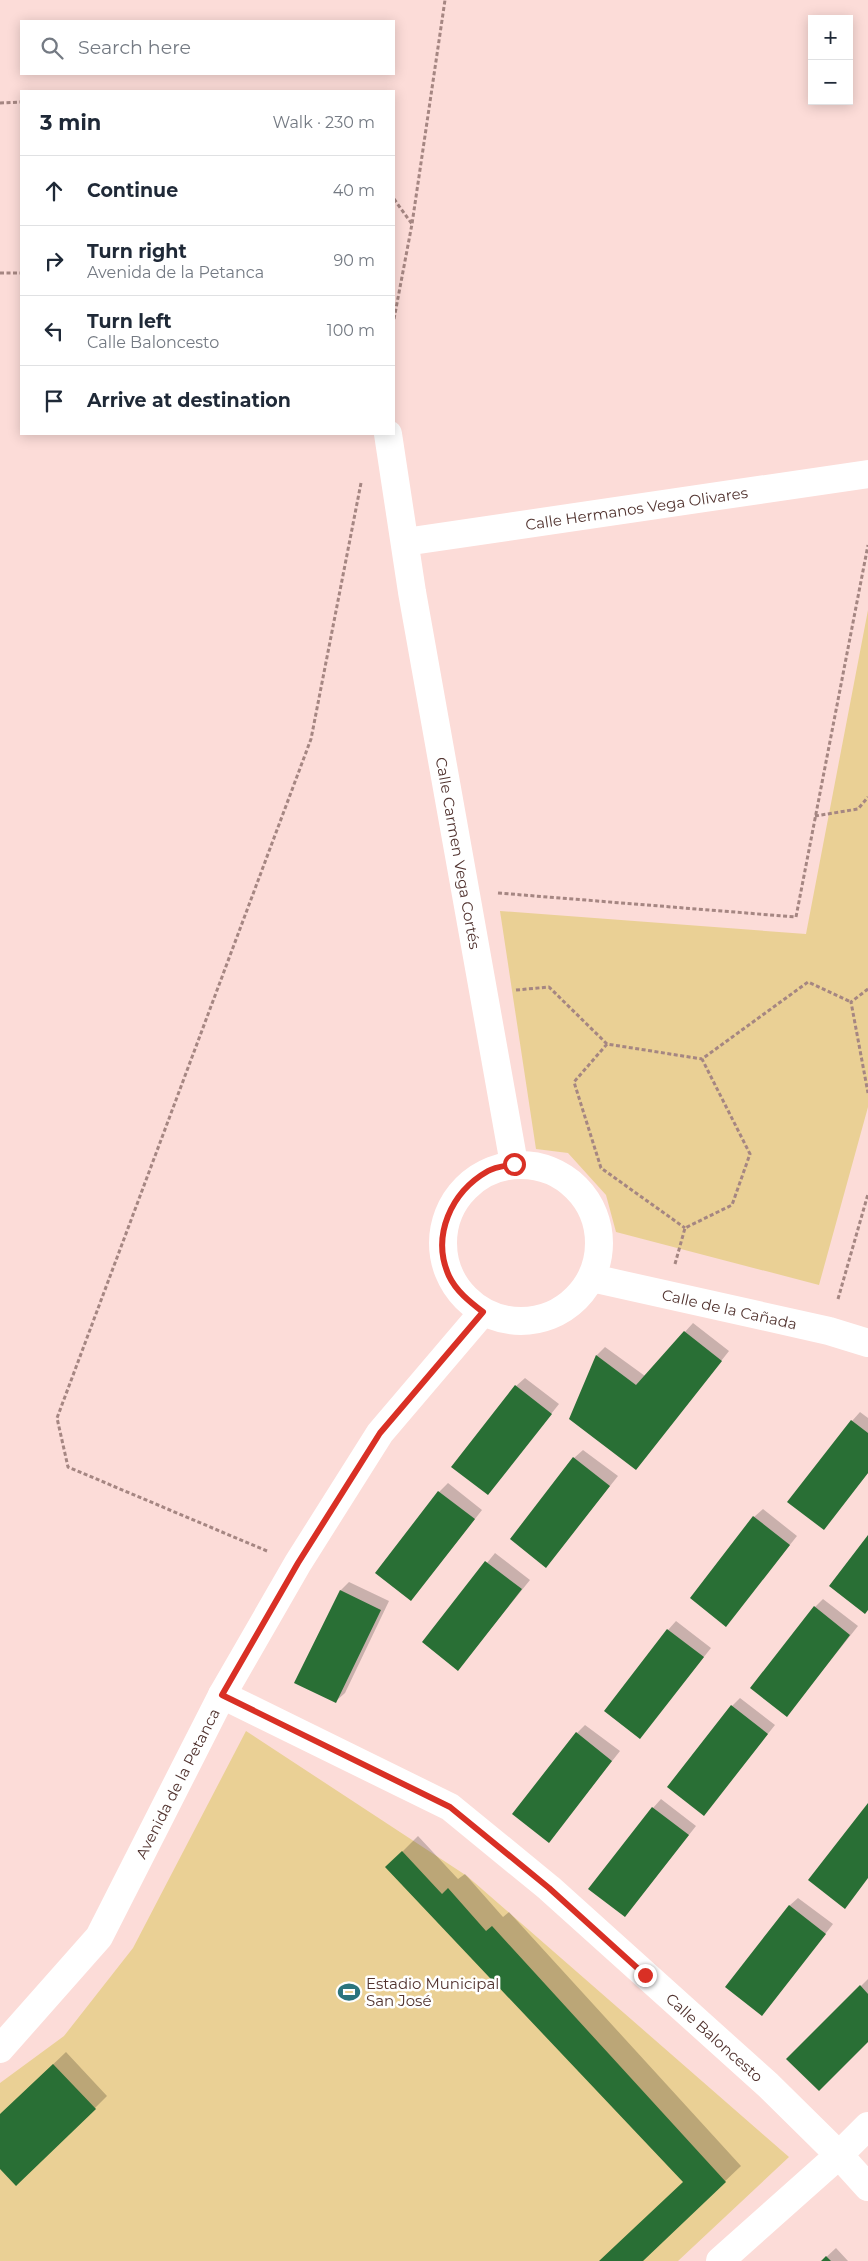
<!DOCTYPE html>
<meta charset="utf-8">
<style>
body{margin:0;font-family:Montserrat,sans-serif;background:#f6f6f7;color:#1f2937}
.controls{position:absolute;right:15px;top:15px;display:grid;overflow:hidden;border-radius:0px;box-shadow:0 2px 12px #0003}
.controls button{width:45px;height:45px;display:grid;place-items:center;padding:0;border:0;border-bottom:1px solid #e0e1e3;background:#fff;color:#1f2937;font:25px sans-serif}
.stop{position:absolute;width:15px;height:15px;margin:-11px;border:4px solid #d93025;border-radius:50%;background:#fff}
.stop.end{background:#d93025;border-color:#fff;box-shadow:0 1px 5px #0008}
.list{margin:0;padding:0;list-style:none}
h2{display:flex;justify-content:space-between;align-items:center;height:65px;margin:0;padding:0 20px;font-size:21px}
h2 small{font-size:16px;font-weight:400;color:#747a83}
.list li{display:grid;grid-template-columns:32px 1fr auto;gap:15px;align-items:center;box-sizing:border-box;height:70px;padding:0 20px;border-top:1px solid #e0e1e3}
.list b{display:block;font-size:19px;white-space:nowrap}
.list p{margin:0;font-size:16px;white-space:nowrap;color:#747a83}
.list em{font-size:16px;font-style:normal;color:#747a83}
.icon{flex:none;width:28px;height:28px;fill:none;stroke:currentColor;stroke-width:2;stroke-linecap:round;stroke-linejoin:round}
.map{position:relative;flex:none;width:868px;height:2261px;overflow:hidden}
.search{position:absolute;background:#fff;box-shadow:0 2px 12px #0003;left:20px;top:20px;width:375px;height:55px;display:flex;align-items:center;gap:12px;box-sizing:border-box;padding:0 18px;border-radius:0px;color:#747a83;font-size:19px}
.panel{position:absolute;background:#fff;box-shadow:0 2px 12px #0003;left:20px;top:90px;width:375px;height:345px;border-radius:0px}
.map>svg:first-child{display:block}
.green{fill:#ead095}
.shadow{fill:#0003}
.building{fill:#296f35}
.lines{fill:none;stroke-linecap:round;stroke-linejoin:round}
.path{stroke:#a58682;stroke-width:3;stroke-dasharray:4 2.5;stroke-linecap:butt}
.minor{stroke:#fff;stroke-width:28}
.route{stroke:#d93025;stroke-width:6}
.labels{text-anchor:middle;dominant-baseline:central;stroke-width:5;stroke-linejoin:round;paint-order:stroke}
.street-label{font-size:15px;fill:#51332f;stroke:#fff}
.poi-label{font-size:15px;fill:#51332f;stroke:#fff;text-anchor:start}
</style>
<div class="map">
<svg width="868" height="2261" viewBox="0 0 868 2261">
<rect width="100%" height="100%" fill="#fcdcd8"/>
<path class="green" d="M 868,610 L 868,1107 L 819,1285 L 616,1232 L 606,1195 L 568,1153 L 536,1149 L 500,911 L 806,934 Z
M 246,1731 L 467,1876 L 789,2157 L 678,2261 L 0,2261 L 0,2083 L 64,2036 L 133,1948 Z"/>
<path class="shadow" d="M 693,1323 L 729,1351 L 636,1469 L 570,1419 L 597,1355 L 605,1347 L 645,1376 Z
M 525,1378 L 559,1404 L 488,1493 L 516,1386 Z
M 860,1412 L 868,1418 L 868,1473 L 823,1528 L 852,1421 Z
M 583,1450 L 618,1476 L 546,1566 L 574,1458 Z
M 448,1483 L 482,1510 L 411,1600 L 439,1492 Z
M 763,1509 L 797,1536 L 726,1625 L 754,1517 Z
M 495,1553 L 530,1580 L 458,1669 L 423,1642 Z
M 349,1582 L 389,1601 L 345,1693 L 336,1701 L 296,1682 L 341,1590 Z
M 823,1599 L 858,1626 L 787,1715 L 815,1607 Z
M 676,1621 L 711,1648 L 640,1737 L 668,1630 Z
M 740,1698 L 775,1725 L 704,1814 L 732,1706 Z
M 585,1725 L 620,1751 L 549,1841 L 577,1733 Z
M 661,1799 L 696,1826 L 625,1916 L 653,1808 Z
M 418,1836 L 458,1879 L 465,1874 L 503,1917 L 509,1912 L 741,2166 L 641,2261 L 600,2261 L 685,2182 L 387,1867 Z
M 798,1898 L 833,1924 L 770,2005 L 789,1906 Z
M 868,1979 L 868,2041 L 788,2059 Z
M 66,2052 L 107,2096 L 95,2108 L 0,2167 L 0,2115 Z
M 836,2248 L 848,2261 L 822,2261 Z"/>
<path class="building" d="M 684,1331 L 722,1361 L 636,1470 L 569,1419 L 596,1355 L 636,1385 Z
M 515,1385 L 552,1414 L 488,1495 L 451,1467 Z
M 851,1420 L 868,1433 L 868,1473 L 824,1530 L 787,1502 Z
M 573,1457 L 610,1486 L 546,1568 L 510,1539 Z
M 438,1491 L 475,1519 L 411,1601 L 375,1573 Z
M 753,1516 L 790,1545 L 726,1627 L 690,1598 Z
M 868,1535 L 868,1610 L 865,1614 L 829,1586 Z
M 485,1561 L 522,1589 L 458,1671 L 422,1642 Z
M 340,1590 L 381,1610 L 336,1703 L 294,1683 Z
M 814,1606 L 850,1635 L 787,1717 L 750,1688 Z
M 667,1629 L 704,1657 L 640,1739 L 604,1711 Z
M 731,1705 L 768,1734 L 704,1816 L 667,1787 Z
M 576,1732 L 612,1761 L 549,1843 L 512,1814 Z
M 868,1803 L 868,1878 L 845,1909 L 808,1880 Z
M 652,1807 L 689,1835 L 625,1917 L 588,1889 Z
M 402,1851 L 442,1894 L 448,1888 L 486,1931 L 492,1926 L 726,2182 L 643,2261 L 599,2261 L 683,2182 L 385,1867 Z
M 789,1905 L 826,1934 L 762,2016 L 725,1987 Z
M 860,1985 L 868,1994 L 868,2042 L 819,2091 L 786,2059 Z
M 53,2064 L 96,2109 L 16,2186 L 0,2169 L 0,2114 Z
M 826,2256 L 831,2261 L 821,2261 Z"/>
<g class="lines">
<path class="path" d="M 0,103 L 21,102
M 394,199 L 412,224
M 0,273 L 21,273
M 394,319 L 412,224 L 445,0
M 815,816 L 858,809 L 868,797
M 498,893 L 796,917 L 868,545
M 868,989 L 851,1002 L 868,1093
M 516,990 L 549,987 L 607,1044 L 702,1059
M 607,1044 L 574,1082 L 601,1168 L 685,1228
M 675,1264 L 685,1228 L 732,1205 L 750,1154 L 702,1059 L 808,982 L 851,1002
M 838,1299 L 868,1194
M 267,1551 L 68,1467 L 57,1418 L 311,739 L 361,483"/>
<g class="minor">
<path id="s1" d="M 388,434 L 412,592 L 514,1164"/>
<path id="s2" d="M 405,542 L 868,474"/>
<circle cx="521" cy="1243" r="78"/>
<path id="s3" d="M 592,1278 L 829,1331 L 868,1343"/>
<path id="s4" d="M 222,1695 L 450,1807 L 549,1888 L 768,2085 L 839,2155 L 868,2187"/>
<path id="s5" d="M 0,2049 L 99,1937 L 222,1695 L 298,1563 L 380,1433 L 483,1312"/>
<path d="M 720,2261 L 839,2155 L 868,2126"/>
</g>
</g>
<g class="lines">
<path class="route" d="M 514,1164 C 505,1166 495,1167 488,1171 C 451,1192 431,1236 449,1276 C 456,1291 470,1302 483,1312 L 380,1433 L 298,1563 L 222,1695 L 450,1807 L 549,1888 L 645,1975"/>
</g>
<defs>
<g id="stadium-bare" transform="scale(1.725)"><path d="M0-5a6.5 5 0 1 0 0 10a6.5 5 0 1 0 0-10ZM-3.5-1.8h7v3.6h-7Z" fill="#2b747d" stroke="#fff" stroke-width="2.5" paint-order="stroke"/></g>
</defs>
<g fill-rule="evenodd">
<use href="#stadium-bare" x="349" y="1992"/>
</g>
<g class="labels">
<g class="street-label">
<text stroke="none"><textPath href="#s2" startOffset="234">Calle Hermanos Vega Olivares</textPath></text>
<text stroke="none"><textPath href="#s1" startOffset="425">Calle Carmen Vega Cortés</textPath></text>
<text stroke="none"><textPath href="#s3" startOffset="141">Calle de la Cañada</textPath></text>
<text stroke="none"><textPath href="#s5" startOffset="322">Avenida de la Petanca</textPath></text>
<text stroke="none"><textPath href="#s4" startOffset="605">Calle Baloncesto</textPath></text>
</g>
<g class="poi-label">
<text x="366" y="1983">Estadio Municipal<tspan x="366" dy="17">San José</tspan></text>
</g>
</g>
</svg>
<div class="controls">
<button>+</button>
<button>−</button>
</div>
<div class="stop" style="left:514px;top:1164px"></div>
<div class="stop end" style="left:645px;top:1975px"></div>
<div class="search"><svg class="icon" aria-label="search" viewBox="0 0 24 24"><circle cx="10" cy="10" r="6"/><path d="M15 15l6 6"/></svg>Search here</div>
<section class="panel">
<h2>3 min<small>Walk · 230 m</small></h2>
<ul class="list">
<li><svg class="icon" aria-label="ahead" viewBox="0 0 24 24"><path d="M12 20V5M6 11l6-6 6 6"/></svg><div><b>Continue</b></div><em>40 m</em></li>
<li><svg class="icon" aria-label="right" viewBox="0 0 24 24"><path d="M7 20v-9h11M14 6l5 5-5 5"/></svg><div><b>Turn right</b><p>Avenida de la Petanca</p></div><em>90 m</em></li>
<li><svg class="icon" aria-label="left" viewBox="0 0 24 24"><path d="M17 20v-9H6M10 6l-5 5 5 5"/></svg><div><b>Turn left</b><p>Calle Baloncesto</p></div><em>100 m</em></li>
<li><svg class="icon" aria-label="arrive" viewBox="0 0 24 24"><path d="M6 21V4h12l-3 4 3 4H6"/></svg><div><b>Arrive at destination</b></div></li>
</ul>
</section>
</div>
